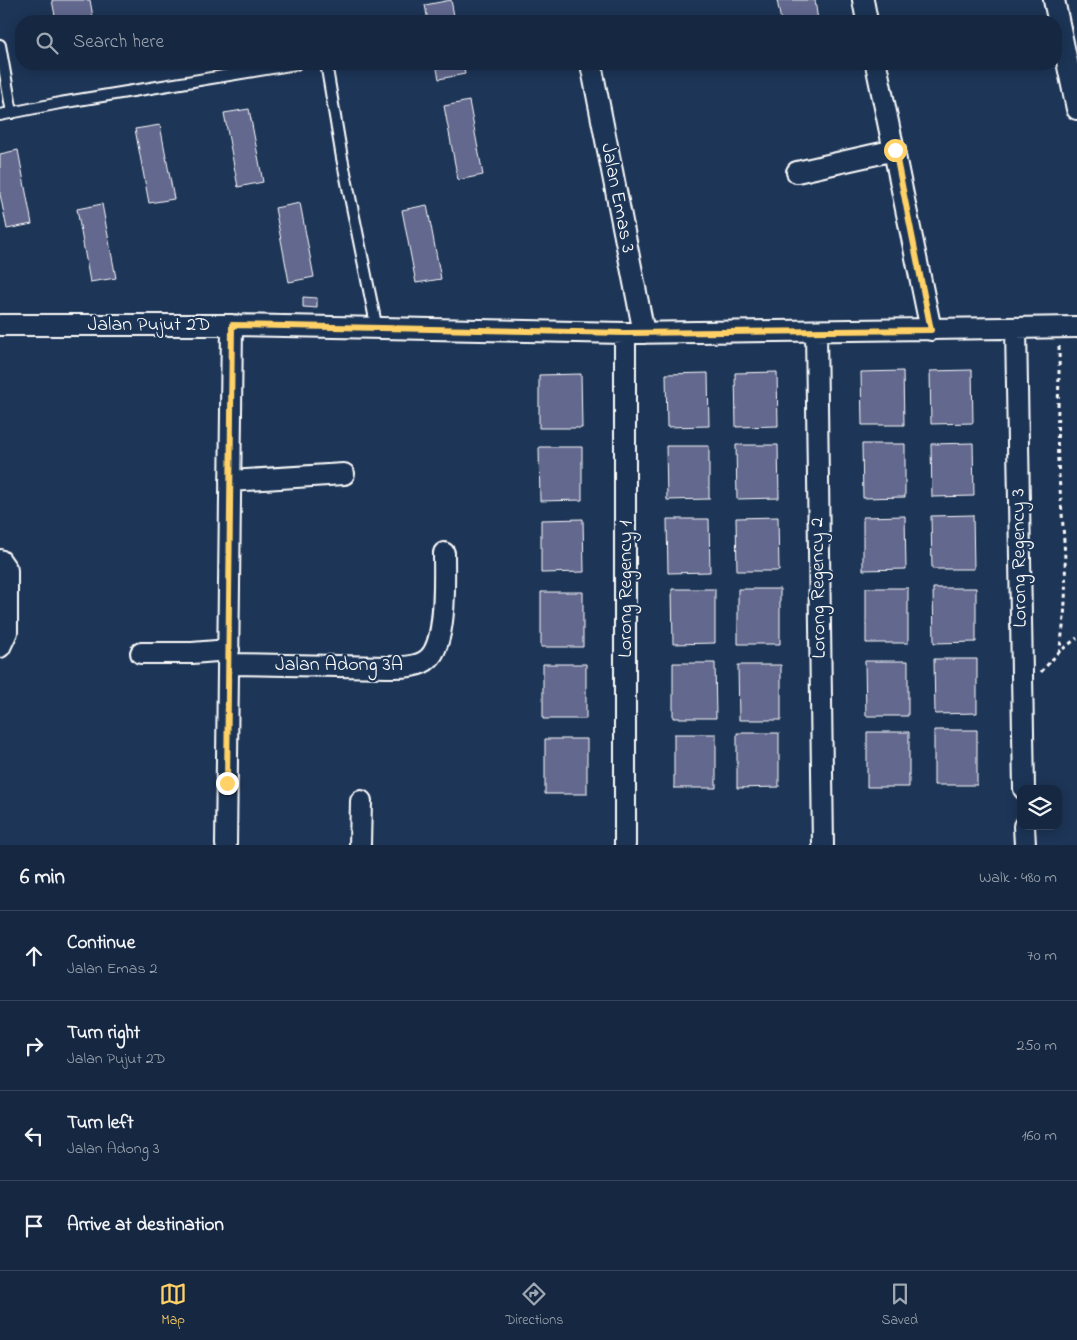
<!DOCTYPE html>
<meta charset="utf-8">
<style>
body{margin:0;font-family:"Indie Flower",sans-serif;background:#1f3048;color:#f1f3f6}
.controls{position:absolute;right:15px;bottom:15px;display:grid;overflow:hidden;border-radius:10px;box-shadow:0 2px 12px #0003}
.controls button{width:45px;height:45px;display:grid;place-items:center;padding:0;border:0;border-bottom:1px solid #35445a;background:#162841;color:#f1f3f6;font:25px sans-serif}
.stop{position:absolute;width:15px;height:15px;margin:-11px;border:4px solid #ffd166;border-radius:50%;background:#fff}
.stop.end{background:#ffd166;border-color:#fff;box-shadow:0 1px 5px #0008}
.list{margin:0;padding:0;list-style:none}
h2{display:flex;justify-content:space-between;align-items:center;height:65px;margin:0;padding:0 20px;font-size:21px}
h2 small{font-size:16px;font-weight:400;color:#9ea6b1}
.list li{display:grid;grid-template-columns:32px 1fr auto;gap:15px;align-items:center;box-sizing:border-box;height:90px;padding:0 20px;border-top:1px solid #35445a}
.list b{display:block;font-size:19px;white-space:nowrap}
.list p{margin:0;font-size:16px;white-space:nowrap;color:#9ea6b1}
.list em{font-size:16px;font-style:normal;color:#9ea6b1}
.icon{flex:none;width:28px;height:28px;fill:none;stroke:currentColor;stroke-width:2;stroke-linecap:round;stroke-linejoin:round}
.map{position:relative;flex:none;width:1077px;height:845px;overflow:hidden}
.search{position:absolute;background:#162841;box-shadow:0 2px 12px #0003;left:15px;right:15px;top:15px;height:55px;display:flex;align-items:center;gap:12px;box-sizing:border-box;padding:0 18px;border-radius:20px;color:#9ea6b1;font-size:19px}
.sheet{height:425px;background:#162841}
nav{display:flex;justify-content:space-around;align-items:center;box-sizing:border-box;height:70px;border-top:1px solid #35445a;background:#162841;font-size:14px;color:#9ea6b1}
nav a{display:grid;justify-items:center;gap:2px}
nav .on{color:#ffd166}
.map>svg:first-child{display:block}
.building{fill:#62688e;stroke:#fff}
.lines{fill:none;stroke-linecap:round;stroke-linejoin:round}
.lane-casing{stroke:#fff;stroke-width:14}
.street-casing{stroke:#fff;stroke-width:24}
.path{stroke:#fff;stroke-width:3;stroke-dasharray:4 4;stroke-linecap:butt}
.lane{stroke:#1d3557;stroke-width:10}
.street{stroke:#1d3557;stroke-width:20}
.route{stroke:#ffd166;stroke-width:6}
.labels{text-anchor:middle;dominant-baseline:central;stroke-width:4.5;stroke-linejoin:round;paint-order:stroke}
.street-label{font-size:20px;fill:#fff;stroke:#1d3557}
</style>
<div class="map">
<svg width="1077" height="845" viewBox="0 0 1077 845">
<rect width="100%" height="100%" fill="#1d3557"/>
<filter id="ink" filterUnits="userSpaceOnUse"><feTurbulence type="fractalNoise" baseFrequency=".02" numOctaves="2"/><feDisplacementMap in="SourceGraphic" scale="10" xChannelSelector="R" yChannelSelector="G"/><feConvolveMatrix kernelMatrix="1 2 1 2 8 2 1 2 1" color-interpolation-filters="sRGB"/></filter>
<g filter="url(#ink)">
<path class="building" d="M 52,0 L 90,0 L 93,17 L 90,18 L 90,21 L 56,21 Z
M 451,0 L 455,21 L 428,21 L 425,5 Z
M 777,0 L 815,0 L 818,21 L 781,21 Z
M 436,64 L 463,64 L 465,74 L 439,79 Z
M 469,101 L 483,175 L 458,180 L 444,106 Z
M 249,109 L 263,182 L 238,187 L 224,113 Z
M 160,125 L 174,199 L 149,203 L 135,129 Z
M 18,150 L 32,224 L 7,229 L 0,194 L 0,154 Z
M 300,203 L 314,277 L 289,282 L 275,208 Z
M 102,204 L 116,278 L 90,282 L 77,209 Z
M 427,205 L 441,279 L 416,283 L 402,210 Z
M 303,297 L 317,298 L 317,308 L 303,307 Z
M 972,370 L 973,423 L 931,424 L 930,371 Z
M 903,371 L 904,425 L 862,425 L 861,372 Z
M 777,372 L 778,426 L 736,427 L 735,373 Z
M 708,373 L 709,426 L 667,427 L 666,374 Z
M 581,374 L 582,428 L 539,428 L 539,375 Z
M 973,443 L 974,496 L 932,497 L 931,444 Z
M 862,444 L 905,444 L 905,497 L 863,498 Z
M 736,445 L 778,445 L 779,498 L 737,499 Z
M 666,446 L 709,446 L 709,499 L 667,500 Z
M 539,447 L 582,447 L 582,500 L 540,501 Z
M 973,515 L 974,569 L 932,569 L 931,516 Z
M 905,516 L 906,569 L 863,570 L 863,517 Z
M 778,517 L 779,571 L 737,571 L 736,518 Z
M 583,519 L 584,572 L 541,573 L 541,520 Z
M 667,519 L 709,519 L 710,572 L 668,573 Z
M 866,588 L 908,588 L 908,643 L 866,643 Z
M 933,588 L 976,588 L 976,642 L 934,643 Z
M 672,589 L 715,589 L 715,643 L 673,644 Z
M 738,589 L 780,589 L 780,644 L 738,644 Z
M 541,592 L 583,592 L 583,647 L 541,647 Z
M 934,659 L 977,659 L 977,713 L 935,714 Z
M 865,661 L 908,661 L 908,716 L 866,716 Z
M 673,663 L 715,663 L 716,718 L 673,718 Z
M 543,664 L 586,664 L 586,719 L 543,719 Z
M 738,665 L 781,665 L 781,720 L 739,720 Z
M 934,730 L 977,730 L 977,785 L 934,785 Z
M 867,732 L 909,732 L 909,787 L 867,787 Z
M 737,733 L 779,733 L 779,787 L 737,788 Z
M 674,734 L 716,734 L 716,788 L 674,788 Z
M 545,739 L 587,739 L 587,794 L 545,794 Z"/>
<g class="lines">
<g class="lane-casing">
<path id="lane" d="M 0,45 L 12,113
M 324,64 L 327,69 L 342,158 L 377,329
M 0,115 L 60,103 L 296,64"/>
</g>
<g class="street-casing">
<path id="street" d="M 863,0 L 867,21
M 1054,0 L 1077,109
M 591,64 L 644,333
M 876,64 L 931,330
M 797,172 L 895,150
M 0,325 L 232,325 L 625,333 L 1077,327
M 1016,328 L 1024,789
M 816,331 L 823,845
M 625,333 L 625,845
M 230,481 L 344,474
M 0,560 L 7,570 L 7,632 L 0,647
M 141,653 L 192,653 L 229,650
M 229,664 L 388,667 C 401,667 419,668 429,658 C 447,641 444,578 444,553
M 1024,826 L 1025,845
M 226,845 L 232,325
M 360,845 L 361,801"/>
</g>
<path class="path" d="M 1059,346 C 1060,384 1056,423 1058,461 C 1062,526 1072,588 1059,652
M 1041,672 L 1059,652 L 1077,638"/>
<use href="#lane" class="lane"/>
<use href="#street" class="street"/>
</g>
</g>
<g class="lines" filter="url(#ink)">
<path class="route" d="M 227,783 L 232,325 L 625,333 L 931,330 L 895,150"/>
</g>
<g class="labels">
<g class="street-label">
<text transform="translate(617 198) rotate(79)">Jalan Emas 3</text>
<text x="149" y="325">Jalan Pujut 2D</text>
<text transform="translate(1020 558) rotate(-91)">Lorong Regency 3</text>
<text transform="translate(819 588) rotate(-91)">Lorong Regency 2</text>
<text transform="translate(626 589) rotate(-90)">Lorong Regency 1</text>
<text x="339" y="665">Jalan Adong 3A</text>
</g>
</g>
</svg>
<div class="controls">
<button><svg class="icon" aria-label="layers" viewBox="0 0 24 24"><path d="M12 4l9 5-9 5-9-5zM3 14l9 5 9-5"/></svg></button>
</div>
<div class="stop" style="left:895px;top:150px"></div>
<div class="stop end" style="left:227px;top:783px"></div>
<div class="search"><svg class="icon" aria-label="search" viewBox="0 0 24 24"><circle cx="10" cy="10" r="6"/><path d="M15 15l6 6"/></svg>Search here</div>
</div>
<section class="sheet">
<h2>6 min<small>Walk · 480 m</small></h2>
<ul class="list">
<li><svg class="icon" aria-label="ahead" viewBox="0 0 24 24"><path d="M12 20V5M6 11l6-6 6 6"/></svg><div><b>Continue</b><p>Jalan Emas 2</p></div><em>70 m</em></li>
<li><svg class="icon" aria-label="right" viewBox="0 0 24 24"><path d="M7 20v-9h11M14 6l5 5-5 5"/></svg><div><b>Turn right</b><p>Jalan Pujut 2D</p></div><em>250 m</em></li>
<li><svg class="icon" aria-label="left" viewBox="0 0 24 24"><path d="M17 20v-9H6M10 6l-5 5 5 5"/></svg><div><b>Turn left</b><p>Jalan Adong 3</p></div><em>160 m</em></li>
<li><svg class="icon" aria-label="arrive" viewBox="0 0 24 24"><path d="M6 21V4h12l-3 4 3 4H6"/></svg><div><b>Arrive at destination</b></div></li>
</ul>
</section>
<nav>
<a class="on"><svg class="icon" aria-label="map" viewBox="0 0 24 24"><path d="M3 6l6-2 6 2 6-2v14l-6 2-6-2-6 2zM9 4v14M15 6v14"/></svg>Map</a>
<a><svg class="icon" aria-label="directions" viewBox="0 0 24 24"><path d="M12 3l9 9-9 9-9-9zM9 14v-3h6M13 9l2 2-2 2"/></svg>Directions</a>
<a><svg class="icon" aria-label="saved" viewBox="0 0 24 24"><path d="M7 4h10v16l-5-4-5 4z"/></svg>Saved</a>
</nav>
